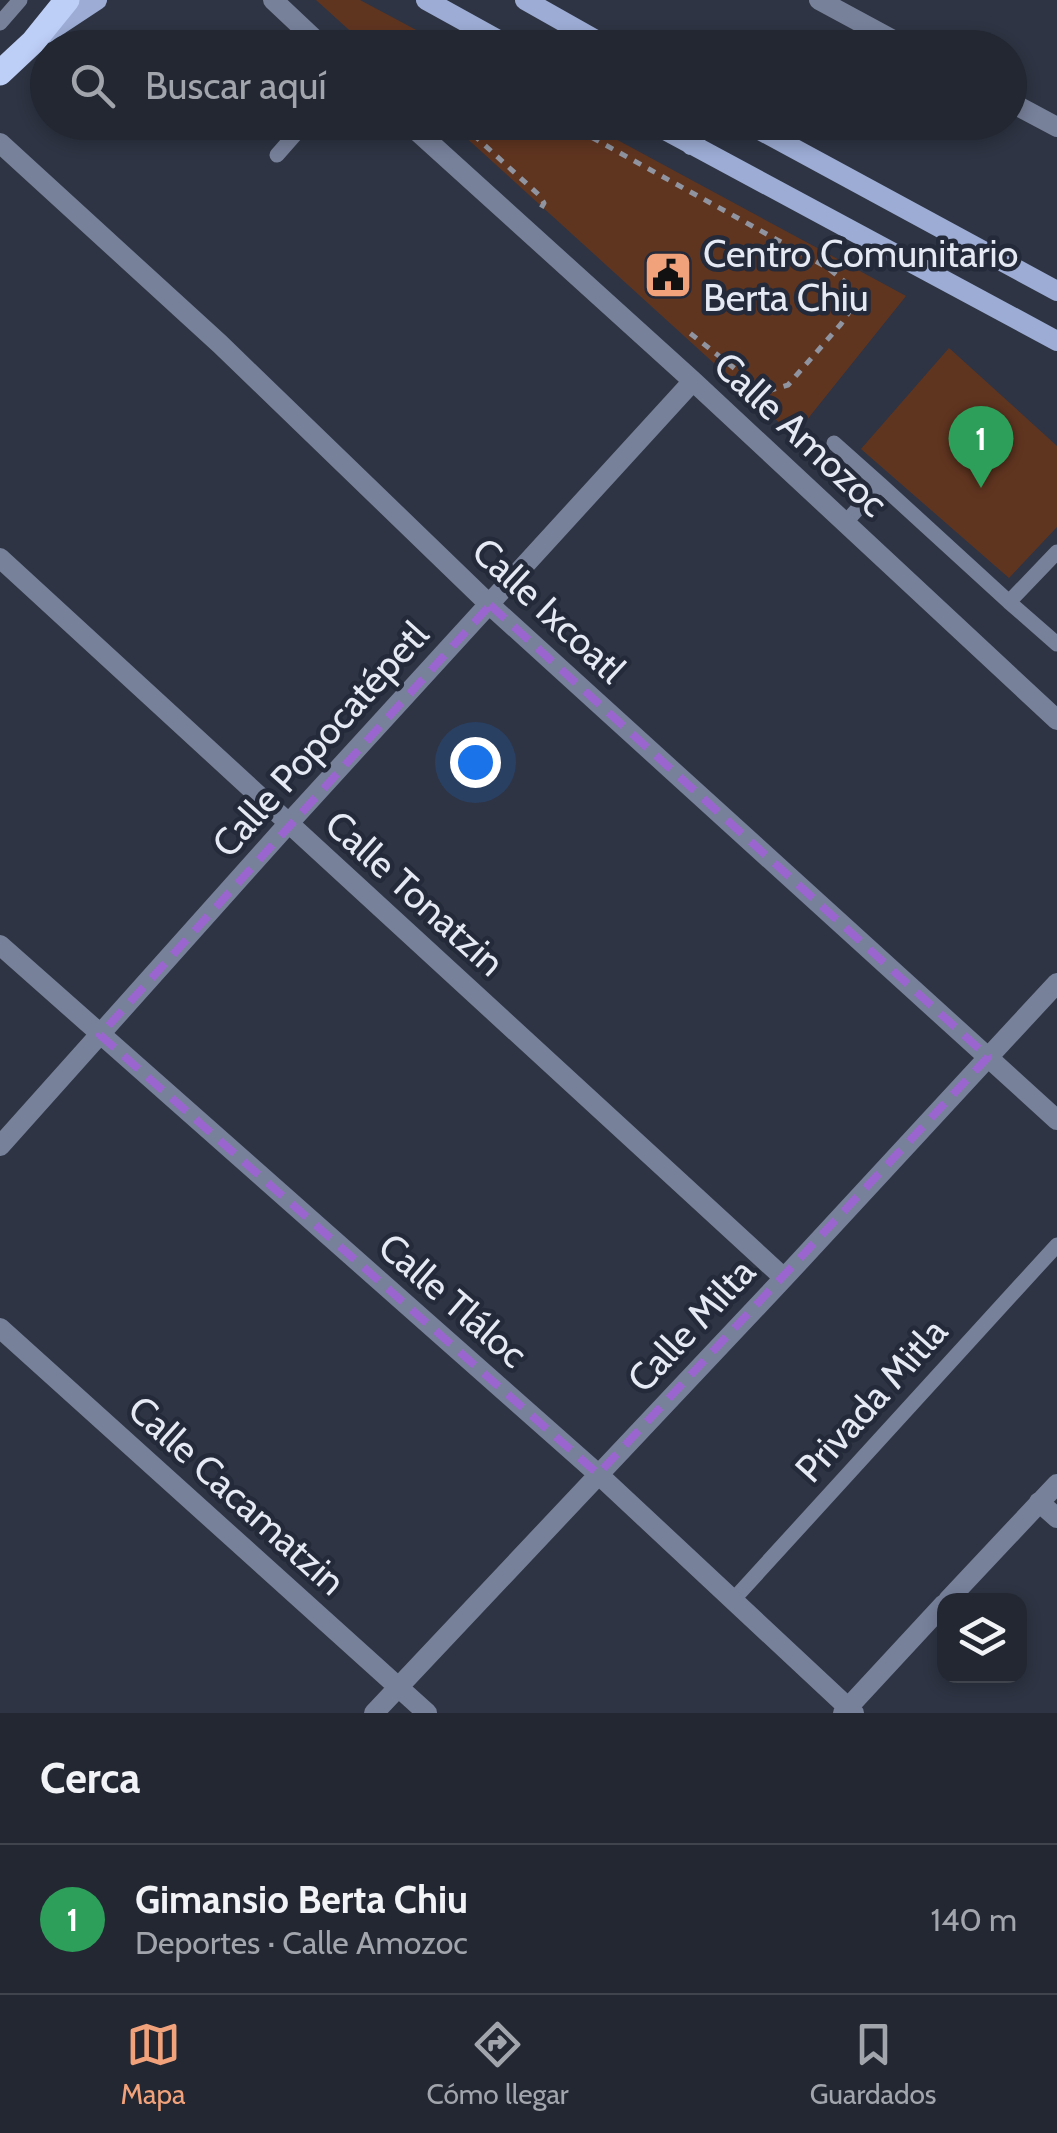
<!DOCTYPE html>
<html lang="es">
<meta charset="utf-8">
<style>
body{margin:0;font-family:Cabin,sans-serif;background:#2e333e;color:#f1f3f6}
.controls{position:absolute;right:30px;bottom:30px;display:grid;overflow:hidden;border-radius:20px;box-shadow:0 5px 15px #0003}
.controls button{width:90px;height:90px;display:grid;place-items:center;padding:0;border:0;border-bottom:2px solid #3f444d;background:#222732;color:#f1f3f6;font:50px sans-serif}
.you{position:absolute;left:475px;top:762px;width:35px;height:35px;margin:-25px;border:8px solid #fff;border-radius:50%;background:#1a73e8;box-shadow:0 0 0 15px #1a73e833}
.badge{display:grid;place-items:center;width:65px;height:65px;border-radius:50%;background:#f1a27b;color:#fff;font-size:32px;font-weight:700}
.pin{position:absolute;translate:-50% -82px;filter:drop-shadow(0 2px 5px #0008)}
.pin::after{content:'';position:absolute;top:52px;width:35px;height:30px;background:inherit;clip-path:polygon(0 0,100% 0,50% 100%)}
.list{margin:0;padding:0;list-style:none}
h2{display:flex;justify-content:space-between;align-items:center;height:130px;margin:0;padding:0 40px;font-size:42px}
h2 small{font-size:32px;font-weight:400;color:#a2a5ac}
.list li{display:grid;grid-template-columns:65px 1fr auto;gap:30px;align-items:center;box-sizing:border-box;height:150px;padding:0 40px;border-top:2px solid #3f444d}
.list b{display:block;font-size:38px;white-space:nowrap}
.list p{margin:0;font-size:32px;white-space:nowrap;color:#a2a5ac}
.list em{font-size:32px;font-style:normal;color:#a2a5ac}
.icon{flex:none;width:55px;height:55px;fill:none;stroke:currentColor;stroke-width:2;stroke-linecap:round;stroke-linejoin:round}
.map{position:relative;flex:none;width:1057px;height:1713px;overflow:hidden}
.search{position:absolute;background:#222732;box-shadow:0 5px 15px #0003;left:30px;right:30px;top:30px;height:110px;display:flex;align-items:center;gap:25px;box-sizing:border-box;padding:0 35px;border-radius:55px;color:#a2a5ac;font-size:38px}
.sheet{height:280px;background:#222732}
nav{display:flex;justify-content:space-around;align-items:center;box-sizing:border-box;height:140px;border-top:2px solid #3f444d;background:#222732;font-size:28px;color:#a2a5ac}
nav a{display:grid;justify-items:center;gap:5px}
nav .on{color:#f1a27b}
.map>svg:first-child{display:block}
.green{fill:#603520}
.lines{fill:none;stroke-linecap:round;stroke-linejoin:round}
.path{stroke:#8f94a0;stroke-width:5;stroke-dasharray:8 8;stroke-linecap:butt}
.lane{stroke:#77819a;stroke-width:15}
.street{stroke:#77819a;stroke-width:20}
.secondary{stroke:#9cacd4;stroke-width:20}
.primary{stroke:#bdcef7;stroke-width:25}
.marked{fill:none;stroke:#9b65cf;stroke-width:8;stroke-dasharray:20 12;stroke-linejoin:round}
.labels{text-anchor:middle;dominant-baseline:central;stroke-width:9;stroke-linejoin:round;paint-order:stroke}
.poi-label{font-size:38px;fill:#e5e9f3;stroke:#242a39;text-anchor:start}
.street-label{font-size:38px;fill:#e5e9f3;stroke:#242a39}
</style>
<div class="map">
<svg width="1057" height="1713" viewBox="0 0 1057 1713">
<rect width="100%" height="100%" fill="#2e3443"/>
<path class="green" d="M 316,0 L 360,0 L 448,47 L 368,47 Z
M 450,123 L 586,123 L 906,296 L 794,436 Z
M 949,348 L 1057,446 L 1057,527 L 1009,578 L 861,449 Z"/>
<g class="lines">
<path class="path" d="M 466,122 L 466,128 L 539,195 L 544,203 L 539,212
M 564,122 L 828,268 L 845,282 L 853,299 L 849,312 L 841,324 L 788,385 L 771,390 L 748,379 L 686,330"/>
<path class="lane" d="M 0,23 L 20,0
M 277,155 L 306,122
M 834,443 L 880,484 L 845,523
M 880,484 L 1009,602
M 1057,552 L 1009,602 L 1057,644
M 733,1600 L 1057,1245"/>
<path class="street" d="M 273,0 L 324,48
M 819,0 L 908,48
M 1010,102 L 1057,127
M 407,122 L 693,381 L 1057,720
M 0,143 L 220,344 L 490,605 L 1057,1120
M 0,558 L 784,1278
M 0,945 L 598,1474 L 854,1713
M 0,1146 L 288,824 L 693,381
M 0,1328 L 427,1713
M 1039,1502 L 1057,1518
M 948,1600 L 1057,1484
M 374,1713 L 784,1278 L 1057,983
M 843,1713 L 944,1604"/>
<path class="secondary" d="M 426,0 L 513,48
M 525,0 L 610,48
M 47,33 L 97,0
M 650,122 L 1057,341
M 745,122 L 1057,291
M 691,145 L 704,122"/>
<path class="primary" d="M 0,73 L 33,42 L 67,0"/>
</g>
<path class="marked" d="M 490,605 L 988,1057 L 598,1474 L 100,1035 Z"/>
<defs>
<g id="civic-square" transform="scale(2.5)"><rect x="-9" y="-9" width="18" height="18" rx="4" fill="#f1a27b" stroke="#242a39"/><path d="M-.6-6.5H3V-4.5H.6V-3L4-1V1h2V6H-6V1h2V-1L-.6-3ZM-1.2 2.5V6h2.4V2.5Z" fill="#111"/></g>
</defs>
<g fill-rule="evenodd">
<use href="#civic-square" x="668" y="275"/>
</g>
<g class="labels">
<g class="poi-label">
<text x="703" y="253">Centro Comunitario<tspan x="703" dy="44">Berta Chiu</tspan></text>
</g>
<g class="street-label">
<text transform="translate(801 434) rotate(43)">Calle Amozoc</text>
<text transform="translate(549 610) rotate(43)">Calle Ixcoatl</text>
<text transform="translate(320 739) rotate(-48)">Calle Popocatépetl</text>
<text transform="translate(415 893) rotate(42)">Calle Tonatzin</text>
<text transform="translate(453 1300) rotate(41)">Calle Tláloc</text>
<text transform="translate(691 1325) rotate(-47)">Calle Milta</text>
<text transform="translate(871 1400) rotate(-48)">Privada Mitla</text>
<text transform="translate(237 1495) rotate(42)">Calle Cacamatzin</text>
</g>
</g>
</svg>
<div class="controls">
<button><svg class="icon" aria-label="layers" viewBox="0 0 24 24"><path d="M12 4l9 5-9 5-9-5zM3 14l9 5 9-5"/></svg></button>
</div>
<div class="you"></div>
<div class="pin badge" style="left:981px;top:488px;background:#2e9e5b">1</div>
<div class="search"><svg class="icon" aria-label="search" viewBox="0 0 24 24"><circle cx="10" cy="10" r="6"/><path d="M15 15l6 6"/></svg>Buscar aquí</div>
</div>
<section class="sheet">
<h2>Cerca<small></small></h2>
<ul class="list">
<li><span class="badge" style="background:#2e9e5b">1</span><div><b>Gimansio Berta Chiu</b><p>Deportes · Calle Amozoc</p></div><em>140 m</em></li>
</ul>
</section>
<nav>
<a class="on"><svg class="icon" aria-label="map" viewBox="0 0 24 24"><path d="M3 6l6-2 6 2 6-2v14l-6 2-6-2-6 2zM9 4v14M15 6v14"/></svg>Mapa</a>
<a><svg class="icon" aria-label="directions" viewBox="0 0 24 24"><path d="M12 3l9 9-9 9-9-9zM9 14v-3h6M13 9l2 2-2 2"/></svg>Cómo llegar</a>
<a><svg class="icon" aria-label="saved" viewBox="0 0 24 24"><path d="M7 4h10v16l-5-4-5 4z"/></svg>Guardados</a>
</nav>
